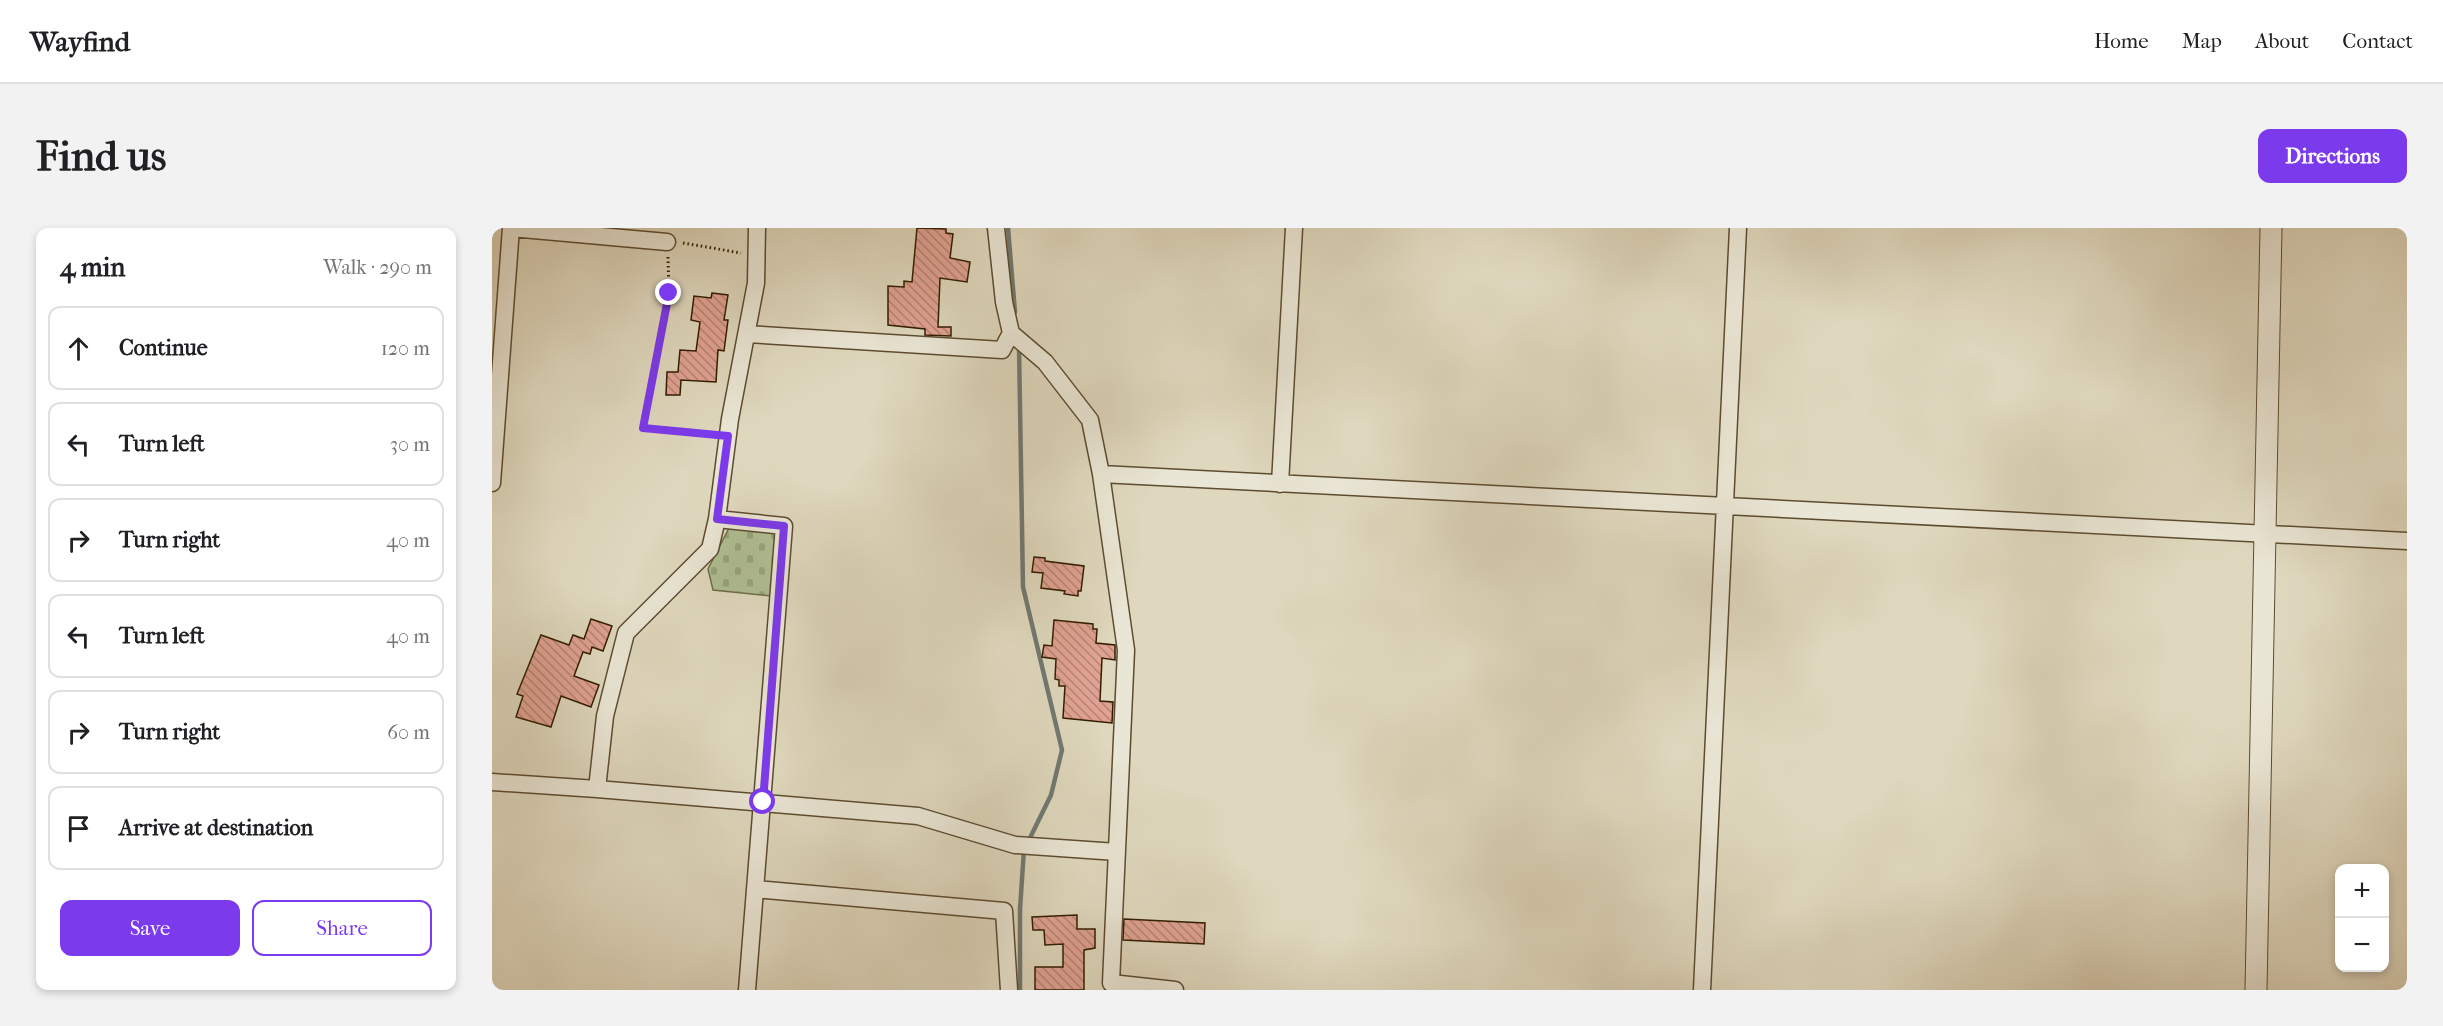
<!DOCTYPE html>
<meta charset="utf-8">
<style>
body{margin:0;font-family:"IM FELL French Canon",serif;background:#f2f2f2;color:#202124}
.controls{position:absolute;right:18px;bottom:18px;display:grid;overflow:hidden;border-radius:12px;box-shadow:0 3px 9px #0003}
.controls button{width:54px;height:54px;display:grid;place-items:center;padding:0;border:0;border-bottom:2px solid #e0e0e0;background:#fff;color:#202124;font:30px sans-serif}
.stop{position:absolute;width:18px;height:18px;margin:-14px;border:4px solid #7c3aed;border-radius:50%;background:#fff}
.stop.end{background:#7c3aed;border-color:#fff;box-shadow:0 2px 6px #0008}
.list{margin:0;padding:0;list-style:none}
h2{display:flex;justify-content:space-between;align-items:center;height:78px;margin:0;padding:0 24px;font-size:26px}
h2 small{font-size:20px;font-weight:400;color:#757577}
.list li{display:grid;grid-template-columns:39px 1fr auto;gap:18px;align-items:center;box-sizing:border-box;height:84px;margin:0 12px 12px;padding:0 12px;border:2px solid #e0e0e0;border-radius:12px}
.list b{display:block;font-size:22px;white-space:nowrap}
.list em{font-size:20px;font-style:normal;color:#757577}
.actions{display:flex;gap:12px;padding:18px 24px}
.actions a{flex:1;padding:14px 0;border:2px solid #7c3aed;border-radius:12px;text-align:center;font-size:21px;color:#7c3aed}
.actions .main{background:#7c3aed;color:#fff}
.icon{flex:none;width:33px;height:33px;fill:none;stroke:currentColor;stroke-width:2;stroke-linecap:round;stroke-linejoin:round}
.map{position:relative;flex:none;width:1915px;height:762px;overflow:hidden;border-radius:12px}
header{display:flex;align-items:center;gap:36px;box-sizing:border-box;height:84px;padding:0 30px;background:#fff;border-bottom:2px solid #e0e0e0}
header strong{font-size:28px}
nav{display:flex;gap:33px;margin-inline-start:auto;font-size:21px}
.intro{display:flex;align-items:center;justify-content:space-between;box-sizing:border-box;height:144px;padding:0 36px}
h1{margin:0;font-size:42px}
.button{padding:15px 27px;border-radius:12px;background:#7c3aed;color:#fff;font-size:21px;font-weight:700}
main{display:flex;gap:36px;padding:0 36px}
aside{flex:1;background:#fff;border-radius:12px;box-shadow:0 3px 9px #0003}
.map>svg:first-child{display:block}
.cemetery{fill:url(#cemetery-stones);stroke:#706e4a;stroke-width:1.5}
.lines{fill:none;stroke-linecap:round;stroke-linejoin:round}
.stream{stroke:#717971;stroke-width:4.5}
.building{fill:url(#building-back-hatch);stroke:#321d00;stroke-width:1.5}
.minor-casing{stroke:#5d4c30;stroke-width:19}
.tertiary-casing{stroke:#5d4c30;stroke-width:23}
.path{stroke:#321d00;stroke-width:3;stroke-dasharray:1.5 3;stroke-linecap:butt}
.minor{stroke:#eae6d5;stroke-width:16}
.tertiary{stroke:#eae6d5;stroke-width:21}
.route{stroke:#7c3aed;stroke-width:8}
</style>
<header>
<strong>Wayfind</strong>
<nav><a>Home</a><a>Map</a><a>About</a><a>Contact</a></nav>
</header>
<div class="intro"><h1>Find us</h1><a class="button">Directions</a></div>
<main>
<aside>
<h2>4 min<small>Walk · 290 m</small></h2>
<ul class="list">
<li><svg class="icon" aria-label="ahead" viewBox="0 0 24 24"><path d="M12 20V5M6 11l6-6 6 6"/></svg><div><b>Continue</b></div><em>120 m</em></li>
<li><svg class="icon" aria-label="left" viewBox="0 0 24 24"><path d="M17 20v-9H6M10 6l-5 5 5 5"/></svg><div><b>Turn left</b></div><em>30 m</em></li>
<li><svg class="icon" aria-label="right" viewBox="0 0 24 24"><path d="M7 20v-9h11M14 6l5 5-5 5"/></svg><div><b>Turn right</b></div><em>40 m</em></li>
<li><svg class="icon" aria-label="left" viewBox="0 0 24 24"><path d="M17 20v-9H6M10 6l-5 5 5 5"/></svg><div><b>Turn left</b></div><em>40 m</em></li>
<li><svg class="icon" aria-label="right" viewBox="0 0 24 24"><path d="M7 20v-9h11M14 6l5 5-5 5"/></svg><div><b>Turn right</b></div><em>60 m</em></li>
<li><svg class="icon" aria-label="arrive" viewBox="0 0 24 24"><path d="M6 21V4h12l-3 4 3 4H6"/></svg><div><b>Arrive at destination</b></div></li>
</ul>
<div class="actions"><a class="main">Save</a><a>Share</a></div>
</aside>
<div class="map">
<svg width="1915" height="762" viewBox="0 0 1915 762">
<defs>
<pattern id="cemetery-stones" width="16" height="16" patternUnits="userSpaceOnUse" patternTransform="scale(1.5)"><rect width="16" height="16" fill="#afbf94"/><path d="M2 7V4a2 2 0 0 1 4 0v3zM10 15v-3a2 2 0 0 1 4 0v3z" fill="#97a47e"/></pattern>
<pattern id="building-back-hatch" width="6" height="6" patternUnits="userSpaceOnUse" patternTransform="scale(1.5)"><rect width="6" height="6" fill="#e0a292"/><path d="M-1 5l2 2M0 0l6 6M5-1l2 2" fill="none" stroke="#b68375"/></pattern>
</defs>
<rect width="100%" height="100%" fill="#dfd8be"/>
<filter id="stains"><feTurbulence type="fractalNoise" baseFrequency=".00333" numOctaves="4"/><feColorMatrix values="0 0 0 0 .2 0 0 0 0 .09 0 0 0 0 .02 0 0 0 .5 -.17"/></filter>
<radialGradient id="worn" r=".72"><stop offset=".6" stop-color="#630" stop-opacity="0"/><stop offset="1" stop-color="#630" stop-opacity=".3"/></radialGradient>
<path class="cemetery" d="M 237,300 L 283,303 L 285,307 L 279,368 L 221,362 L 216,341 Z"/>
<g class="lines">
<path class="stream" d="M 516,0 L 523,84
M 527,118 L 531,359 L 570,522 L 559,567 L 536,614
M 528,762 L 528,681 L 532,621"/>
</g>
<path class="building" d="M 425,0 L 454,1 L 454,5 L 461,6 L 458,30 L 478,34 L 475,54 L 448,50 L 446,99 L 459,99 L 459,108 L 433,107 L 433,101 L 396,97 L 396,58 L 412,59 L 412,53 L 420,54 Z
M 220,65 L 236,67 L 232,92 L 236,92 L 232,123 L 226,122 L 224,154 L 189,152 L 188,167 L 174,167 L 175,144 L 186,144 L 188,122 L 204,123 L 208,94 L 199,92 L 202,68 L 219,70 Z
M 542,329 L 553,330 L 553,333 L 592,338 L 589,363 L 586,363 L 586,368 L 572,366 L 573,363 L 549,360 L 551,345 L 540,344 Z
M 99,391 L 120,398 L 111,423 L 100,419 L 98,426 L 91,424 L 82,448 L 107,457 L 99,479 L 69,468 L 59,499 L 24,489 L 31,468 L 25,466 L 49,407 L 77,417 L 81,407 L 92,411 Z
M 562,392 L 601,396 L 601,401 L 605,401 L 604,415 L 623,417 L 623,432 L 610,430 L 608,473 L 621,474 L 620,495 L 571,490 L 573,458 L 567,458 L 567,452 L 563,451 L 564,431 L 550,429 L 552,417 L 560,418 Z
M 585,687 L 585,701 L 603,701 L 603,720 L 592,722 L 592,762 L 543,762 L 543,739 L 571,739 L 571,716 L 553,717 L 552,702 L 541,702 L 540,689 Z
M 632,691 L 713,695 L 712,716 L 631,712 Z"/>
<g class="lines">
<g class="minor-casing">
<path id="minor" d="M 19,0 L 175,14
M 265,0 L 264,55 L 238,191 L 225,291 L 218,321 L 134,405 L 113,488 L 105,561 L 426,588 L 523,617 L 625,624
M 504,0 L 512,74 L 519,105 L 553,134 L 598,192 L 609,246 L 634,422 L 619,755 L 683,762
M 255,106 L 510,122 L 519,105
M 609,246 L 1915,313
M 0,255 L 19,0
M 788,256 L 802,0
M 225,291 L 292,298 L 255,762
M 0,554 L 105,561
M 263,661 L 512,683 L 517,762
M 1210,762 L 1246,0"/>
</g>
<g class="tertiary-casing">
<path id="tertiary" d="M 1764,762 L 1779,0"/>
</g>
<path class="path" d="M 191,15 L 249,25
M 176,29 L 177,65 L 151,200 L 222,207"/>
<use href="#minor" class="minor"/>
<use href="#tertiary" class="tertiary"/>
</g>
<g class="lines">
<path class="route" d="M 177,65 L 151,200 L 236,208 L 225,291 L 292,298 L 271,574"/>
</g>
<rect width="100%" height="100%" filter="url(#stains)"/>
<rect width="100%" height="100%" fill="url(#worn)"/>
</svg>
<div class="controls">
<button>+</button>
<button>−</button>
</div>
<div class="stop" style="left:271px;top:574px"></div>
<div class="stop end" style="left:177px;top:65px"></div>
</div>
</main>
